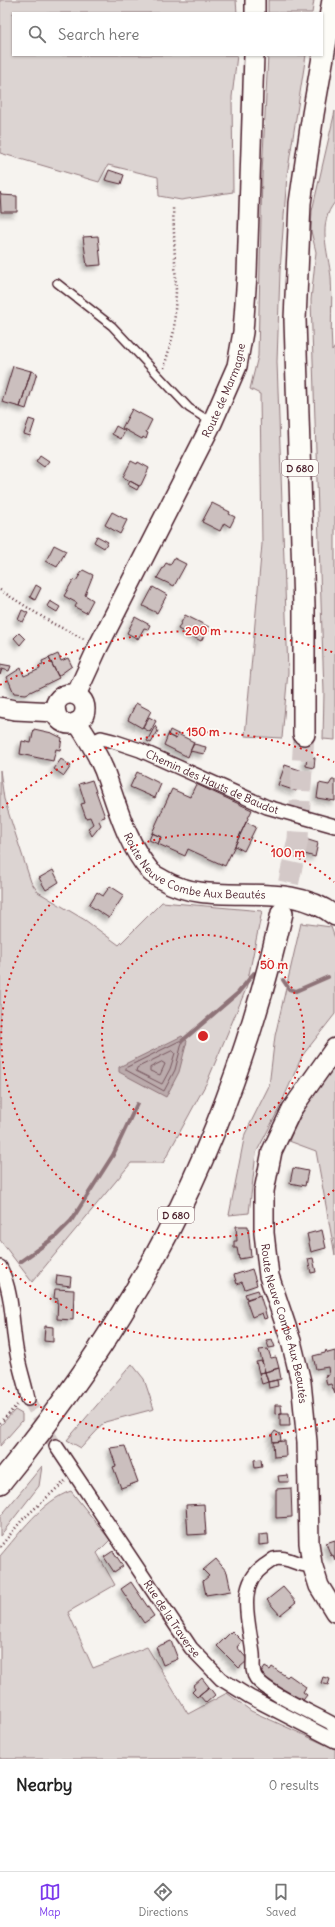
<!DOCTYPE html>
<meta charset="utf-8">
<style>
body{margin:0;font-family:Delius,sans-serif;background:#f6f6f6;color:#222}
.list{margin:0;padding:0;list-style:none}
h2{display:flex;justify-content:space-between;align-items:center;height:52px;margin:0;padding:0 16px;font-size:17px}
h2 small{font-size:13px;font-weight:400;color:#767676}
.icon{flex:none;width:22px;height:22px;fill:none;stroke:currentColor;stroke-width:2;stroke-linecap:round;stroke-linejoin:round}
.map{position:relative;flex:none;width:335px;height:1759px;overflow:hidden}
.search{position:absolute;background:#fff;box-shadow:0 1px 3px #0004;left:12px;right:12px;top:12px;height:44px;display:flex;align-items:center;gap:10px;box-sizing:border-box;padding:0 14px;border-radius:0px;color:#767676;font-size:15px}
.sheet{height:112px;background:#fff}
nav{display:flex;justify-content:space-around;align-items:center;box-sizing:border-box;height:56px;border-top:1px solid #e0e0e0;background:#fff;font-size:11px;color:#767676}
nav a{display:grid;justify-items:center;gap:2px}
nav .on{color:#7c3aed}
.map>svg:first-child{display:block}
.green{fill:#dcd4d2;stroke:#937a7e}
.water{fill:#bbabac;stroke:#8e7378}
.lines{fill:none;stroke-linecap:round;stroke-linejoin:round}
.shore{stroke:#77575f;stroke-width:1}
.stream{stroke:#8e7378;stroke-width:4}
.building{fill:#cbbfbe;stroke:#4a1f2b;filter:url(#shadow)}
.street-tunnel{stroke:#d4c9c8;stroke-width:13;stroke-dasharray:13 6;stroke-linecap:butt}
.primary-tunnel{stroke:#d4c9c8;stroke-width:21;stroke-dasharray:21 10;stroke-linecap:butt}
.lane-casing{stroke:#4a1f2b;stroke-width:10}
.street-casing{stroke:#4a1f2b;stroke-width:16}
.secondary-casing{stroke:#4a1f2b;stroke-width:22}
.primary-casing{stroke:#4a1f2b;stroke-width:24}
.path{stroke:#4a1f2b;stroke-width:2.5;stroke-dasharray:1 3;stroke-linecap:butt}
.lane{stroke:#fdfcf7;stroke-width:7}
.street{stroke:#fdfcf7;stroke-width:13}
.secondary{stroke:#fdfcf7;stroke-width:19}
.primary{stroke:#fdfcf7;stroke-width:21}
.ring{fill:none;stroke:#d62828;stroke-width:2;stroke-dasharray:2 4}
.labels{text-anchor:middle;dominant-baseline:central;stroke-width:3;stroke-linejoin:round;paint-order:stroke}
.shield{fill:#fdfcf7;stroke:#806168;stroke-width:1}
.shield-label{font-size:10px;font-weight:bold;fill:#4a1f2b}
.street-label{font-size:11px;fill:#4a1f2b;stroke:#fdfcf7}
.centre{fill:#d62828;stroke:#fdfcf7;stroke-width:2}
.ring-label{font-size:12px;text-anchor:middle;font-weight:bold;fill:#d62828;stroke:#fdfcf7;stroke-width:3;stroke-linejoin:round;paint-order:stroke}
</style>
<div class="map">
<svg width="335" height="1759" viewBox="0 0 335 1759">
<defs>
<filter id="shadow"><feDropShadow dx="-3.5" dy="3.5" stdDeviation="2" flood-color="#0004"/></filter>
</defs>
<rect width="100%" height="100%" fill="#f6f3ef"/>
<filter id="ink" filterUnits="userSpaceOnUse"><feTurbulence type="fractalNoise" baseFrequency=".025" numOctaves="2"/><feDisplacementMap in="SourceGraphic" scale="8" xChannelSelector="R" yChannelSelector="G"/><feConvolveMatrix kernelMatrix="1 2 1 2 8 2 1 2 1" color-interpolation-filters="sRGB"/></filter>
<g filter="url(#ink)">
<path class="green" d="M 0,0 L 236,0 L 237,13 L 13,13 L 13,55 L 237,55 L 232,97 L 233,192 L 181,200 L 159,196 L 158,177 L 108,165 L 99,182 L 0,153 Z
M 268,0 L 314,0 L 312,13 L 268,13 Z
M 268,55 L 306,55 L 287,175 L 280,271 L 277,362 L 288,672 L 282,738 L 245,736 L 262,544 L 260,394 L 250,389 L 258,356 L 262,174 Z
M 335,111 L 335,202 C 317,224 328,251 331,277 C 333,301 330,326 332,351 L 335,347 L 335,740 L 323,739 L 324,692 L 311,300 L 316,252 L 311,231 L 312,211 Z
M 0,770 L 4,799 L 31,882 L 38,892 L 85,920 L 119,945 L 162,902 L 262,911 L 246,989 L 207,1082 L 163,1163 L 131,1163 L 32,1282 L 0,1240 Z
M 301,923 L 331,927 L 335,938 L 335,1014 L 302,1056 L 279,1109 L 256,1153 L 249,1213 L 229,1215 L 245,1134 L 269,1086 L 275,1036 Z
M 335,1067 L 335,1255 L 316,1151 L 289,1141 C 301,1111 315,1091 335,1067 Z
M 132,1364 L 144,1379 L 154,1409 L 105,1422 L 81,1448 L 67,1440 Z
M 15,1410 L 22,1414 L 22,1421 L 0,1446 L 0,1426 Z
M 42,1466 L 39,1486 L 0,1536 L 0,1517 Z
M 71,1491 L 110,1540 L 97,1553 L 115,1585 L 68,1612 L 93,1668 L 147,1647 L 188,1714 L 227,1693 L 251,1711 L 335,1749 L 335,1759 L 0,1759 L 0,1556 C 19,1534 43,1500 71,1491 Z"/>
<path class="water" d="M 182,1036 L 187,1041 L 179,1072 L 166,1097 L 119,1072 L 119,1067 Z"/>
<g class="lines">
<path class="shore" d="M 180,1041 L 182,1043 L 175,1070 L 164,1091 L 126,1070 L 126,1068 Z
M 172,1051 L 175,1053 L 170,1069 L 162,1084 L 136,1071 L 137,1068 Z
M 162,1062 L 165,1064 L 160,1075 L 150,1071 L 150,1068 Z"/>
<path class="stream" d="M 283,980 L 289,989 L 296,991 L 328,977
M 182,1041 L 238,993 L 254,973
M 20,1262 L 55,1237 L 71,1221 L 113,1155 L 137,1104"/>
</g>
<path class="building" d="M 109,170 L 124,175 L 121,184 L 105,180 Z
M 0,192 L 1,195 L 17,196 L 17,212 L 1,212 Z
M 98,236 L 101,265 L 87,266 L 83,237 Z
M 13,366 L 31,371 L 20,407 L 2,402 Z
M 31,371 L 37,373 L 26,409 L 20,407 Z
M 132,409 L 152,420 L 146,432 L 148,433 L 146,439 L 143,437 L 142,439 L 122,428 Z
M 29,419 L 35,421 L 30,436 L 24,434 Z
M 116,426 L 125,431 L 121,439 L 112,434 Z
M 40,455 L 49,461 L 44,467 L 36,461 Z
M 131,461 L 137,464 L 138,462 L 149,468 L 141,485 L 139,486 L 123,477 Z
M 130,481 L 139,486 L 137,490 L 128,485 Z
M 212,503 L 230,512 L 229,514 L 235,517 L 230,527 L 224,523 L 220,531 L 202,522 Z
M 112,512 L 127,520 L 120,534 L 105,525 Z
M 97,536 L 108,542 L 104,548 L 94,542 Z
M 54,545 L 66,551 L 57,567 L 46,561 Z
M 174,558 L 186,564 L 174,586 L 157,578 L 166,563 L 170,565 Z
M 83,570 L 93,575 L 85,595 L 93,600 L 86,613 L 75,607 L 77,603 L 64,596 L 73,580 L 76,581 Z
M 36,585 L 41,588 L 35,600 L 30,597 Z
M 153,587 L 167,595 L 157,613 L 143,606 Z
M 50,601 L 60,607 L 57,612 L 47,606 Z
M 22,610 L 28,613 L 23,622 L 18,620 Z
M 185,615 L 209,627 L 201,641 L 178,629 Z
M 135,617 L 150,625 L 148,629 L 144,628 L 138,639 L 127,633 Z
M 19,633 L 25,639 L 20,645 L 14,638 Z
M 58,654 L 61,661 L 68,658 L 72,666 L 58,676 L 49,658 Z
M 49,658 L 59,678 L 26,694 L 14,693 L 7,677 L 21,668 L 24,676 L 40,669 L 39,666 L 43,665 L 42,661 Z
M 0,664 L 11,666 L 9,671 L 2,669 L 0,675 Z
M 136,703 L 151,711 L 142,728 L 128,720 Z
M 149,717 L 156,721 L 150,732 L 143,728 Z
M 155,726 L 158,731 L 151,743 L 147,741 Z
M 34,729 L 52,733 L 62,738 L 60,750 L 56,749 L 53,761 L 20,754 L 22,741 L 31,743 Z
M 170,730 L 178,734 L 176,739 L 168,735 Z
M 178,734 L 194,742 L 188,757 L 164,745 L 168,735 L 176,739 Z
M 194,744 L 206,747 L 204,754 L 190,751 Z
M 307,756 L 315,758 L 314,768 L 306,766 Z
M 61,759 L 71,766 L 64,776 L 54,769 Z
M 285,765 L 303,771 L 296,791 L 278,785 Z
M 137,772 L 161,784 L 155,798 L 130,787 Z
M 92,780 L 105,817 L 98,819 L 101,825 L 92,836 L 88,828 L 93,824 L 90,817 L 86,818 L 81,804 L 85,803 L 79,784 Z
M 332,780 L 335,780 L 335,801 L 317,798 L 319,783 L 329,785 Z
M 196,784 L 252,810 L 225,866 L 188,849 L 185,856 L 158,844 L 161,837 L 152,833 L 172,789 L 190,797 Z
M 246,822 L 256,827 L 244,851 L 235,846 Z
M 152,833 L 161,837 L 158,844 L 149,840 Z
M 302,838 L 318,843 L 315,857 L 298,852 Z
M 53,870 L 59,882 L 46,890 L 39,878 Z
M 110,886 L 124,895 L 109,918 L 89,905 L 97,892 L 103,896 Z
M 293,1168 L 308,1171 L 305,1186 L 290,1183 Z
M 236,1226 L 248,1226 L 251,1257 L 239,1259 L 237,1248 L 234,1248 L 234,1241 L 237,1241 Z
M 322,1230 L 326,1248 L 311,1252 L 307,1234 Z
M 313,1258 L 316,1272 L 311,1273 L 308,1259 Z
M 252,1269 L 257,1285 L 245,1289 L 242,1282 L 237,1284 L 234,1275 Z
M 57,1275 L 71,1277 L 70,1286 L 56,1284 Z
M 55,1289 L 74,1290 L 73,1320 L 57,1319 L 58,1299 L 54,1298 Z
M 258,1290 L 260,1295 L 247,1299 L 245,1294 Z
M 260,1295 L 267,1318 L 264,1319 L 262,1313 L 252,1317 L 246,1300 Z
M 45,1326 L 53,1327 L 53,1342 L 44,1341 Z
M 272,1339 L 275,1347 L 269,1348 L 266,1340 Z
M 268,1349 L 271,1358 L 276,1357 L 279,1368 L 265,1372 L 259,1350 Z
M 326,1350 L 328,1353 L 335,1351 L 335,1394 L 331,1384 L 327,1385 L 325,1376 L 329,1375 L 328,1367 L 316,1369 L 313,1356 L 325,1353 Z
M 262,1361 L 265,1372 L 259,1373 L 256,1362 Z
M 279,1368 L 281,1379 L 268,1382 L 265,1372 Z
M 265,1372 L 268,1382 L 262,1384 L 259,1373 Z
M 277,1380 L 278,1386 L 269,1388 L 268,1382 Z
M 275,1405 L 281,1405 L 282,1413 L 275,1414 Z
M 280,1413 L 289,1413 L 290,1426 L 280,1426 Z
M 275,1431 L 280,1434 L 281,1441 L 273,1442 L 272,1435 Z
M 285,1441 L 286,1456 L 274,1457 L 273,1442 Z
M 125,1446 L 138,1482 L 121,1488 L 113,1467 L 116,1466 L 110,1448 Z
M 261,1459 L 262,1467 L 255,1468 L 254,1460 Z
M 288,1475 L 289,1482 L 279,1482 L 278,1476 Z
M 291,1488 L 292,1517 L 276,1518 L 276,1489 Z
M 204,1504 L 206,1534 L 188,1535 L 186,1505 Z
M 268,1534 L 269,1544 L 259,1545 L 259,1535 Z
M 335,1540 L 335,1560 L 333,1555 L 331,1556 L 326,1543 Z
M 113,1551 L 123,1566 L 114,1572 L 104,1557 Z
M 216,1559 L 227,1572 L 231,1591 L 206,1595 L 203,1581 L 209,1576 L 203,1570 Z
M 131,1582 L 154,1616 L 144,1623 L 121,1589 Z
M 283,1587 L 296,1602 L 280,1615 L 267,1600 Z
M 232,1631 L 242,1641 L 237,1647 L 248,1660 L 239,1668 L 217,1646 Z
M 171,1641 L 178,1659 L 163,1665 L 156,1647 Z
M 265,1667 L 270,1670 L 272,1667 L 287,1677 L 289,1675 L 306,1687 L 303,1692 L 307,1695 L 301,1703 L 260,1675 Z
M 323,1677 L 330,1679 L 328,1685 L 321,1683 Z
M 202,1678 L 209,1687 L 197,1697 L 192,1692 L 195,1689 L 193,1686 Z
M 209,1687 L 215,1695 L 206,1703 L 199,1695 Z"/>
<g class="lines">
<path class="street-tunnel" d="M 28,1399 L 56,1446"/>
<path class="primary-tunnel" d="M 282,913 L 298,839 L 304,734"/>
<g class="lane-casing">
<path id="lane" d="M 57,283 L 112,326 L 189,408 L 211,422"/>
</g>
<g class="street-casing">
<g id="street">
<path id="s1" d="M 91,743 L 101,738 L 113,741 L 140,750 L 267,807 L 335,826"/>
<path d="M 0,1267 C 14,1295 11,1325 17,1354 C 20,1370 25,1384 28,1399"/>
<path id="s2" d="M 56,1446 L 191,1648 L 221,1679 L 250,1697 L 335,1741"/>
<path d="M 312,1564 C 298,1568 288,1555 274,1559 C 271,1561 267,1564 264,1566 C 235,1586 250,1625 253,1654 C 254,1662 251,1671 256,1678 C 267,1693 313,1713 331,1723 L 335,1729"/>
</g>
</g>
<g class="secondary-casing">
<g id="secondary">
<path d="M 255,0 L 255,13"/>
<circle cx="70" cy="709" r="15"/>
<path id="s3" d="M 76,695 L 98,647 L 212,423 L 237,366 L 243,332 L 247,274 L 254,55"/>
<path d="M 0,707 L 15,710 L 56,712"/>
<path id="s4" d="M 77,722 C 87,737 97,753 104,770 C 117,805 125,841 150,871 C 153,875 158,877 163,880 C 212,910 286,876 335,916"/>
<path id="s5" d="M 335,1048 L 292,1109 L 272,1151 L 264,1191 L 264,1233 L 269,1276 L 291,1341 L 301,1382 L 307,1442 L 309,1543 L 312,1564 L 319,1586 L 335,1612"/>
</g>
</g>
<g class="primary-casing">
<path id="primary" d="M 304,734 L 304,607 L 295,320 L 300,203 L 313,114 L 333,0
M 0,1483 C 63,1406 121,1322 167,1234 C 219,1133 257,1023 282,913"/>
</g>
<path class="path" d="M 164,368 L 174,331 L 176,291 L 173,206
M 0,590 L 52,623 L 84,639
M 0,1423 L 17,1405
M 0,1547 L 22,1520 L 65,1481"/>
<use href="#lane" class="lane"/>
<use href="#street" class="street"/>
<use href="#secondary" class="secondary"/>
<use href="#primary" class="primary"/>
</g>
</g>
<g class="ring">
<circle cx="203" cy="1036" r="101"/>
<path d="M334 1190A202 202 0 1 1 334 882"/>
<path d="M334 1310A304 304 0 0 1 2 1264M2 808A304 304 0 0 1 334 762"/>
<path d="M335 1419A405 405 0 0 1 1 1387M0 685A405 405 0 0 1 335 653"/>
</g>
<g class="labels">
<g class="shield">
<rect x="282" y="460" width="36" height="16" rx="3"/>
<rect x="158" y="1207" width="36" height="16" rx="3"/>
</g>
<g class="shield-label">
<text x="300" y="468">D 680</text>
<text x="176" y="1215">D 680</text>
</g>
<g class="street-label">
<text stroke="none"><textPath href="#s3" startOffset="339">Route de Marmagne</textPath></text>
<text stroke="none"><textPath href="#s1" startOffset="131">Chemin des Hauts de Baudot</textPath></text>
<text stroke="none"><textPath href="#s4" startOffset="205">Route Neuve Combe Aux Beautés</textPath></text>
<text stroke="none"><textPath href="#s5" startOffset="297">Route Neuve Combe Aux Beautés</textPath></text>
<text stroke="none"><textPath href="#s2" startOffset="208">Rue de la Traverse</textPath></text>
</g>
</g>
<circle cx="203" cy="1036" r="6" class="centre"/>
<g class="ring-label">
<text x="203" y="635">200 m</text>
<text x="203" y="736">150 m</text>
<text x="288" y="857">100 m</text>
<text x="274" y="969">50 m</text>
</g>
</svg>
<div class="search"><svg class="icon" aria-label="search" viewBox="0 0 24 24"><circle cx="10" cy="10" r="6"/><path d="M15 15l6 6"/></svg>Search here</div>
</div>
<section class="sheet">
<h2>Nearby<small>0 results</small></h2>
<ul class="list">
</ul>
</section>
<nav>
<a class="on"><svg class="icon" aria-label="map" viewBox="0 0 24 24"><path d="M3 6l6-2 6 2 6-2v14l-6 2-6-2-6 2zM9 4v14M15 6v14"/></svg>Map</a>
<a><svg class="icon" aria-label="directions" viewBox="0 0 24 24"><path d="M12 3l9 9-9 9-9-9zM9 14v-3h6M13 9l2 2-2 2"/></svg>Directions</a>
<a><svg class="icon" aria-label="saved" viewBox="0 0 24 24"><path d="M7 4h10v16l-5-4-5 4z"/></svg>Saved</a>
</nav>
